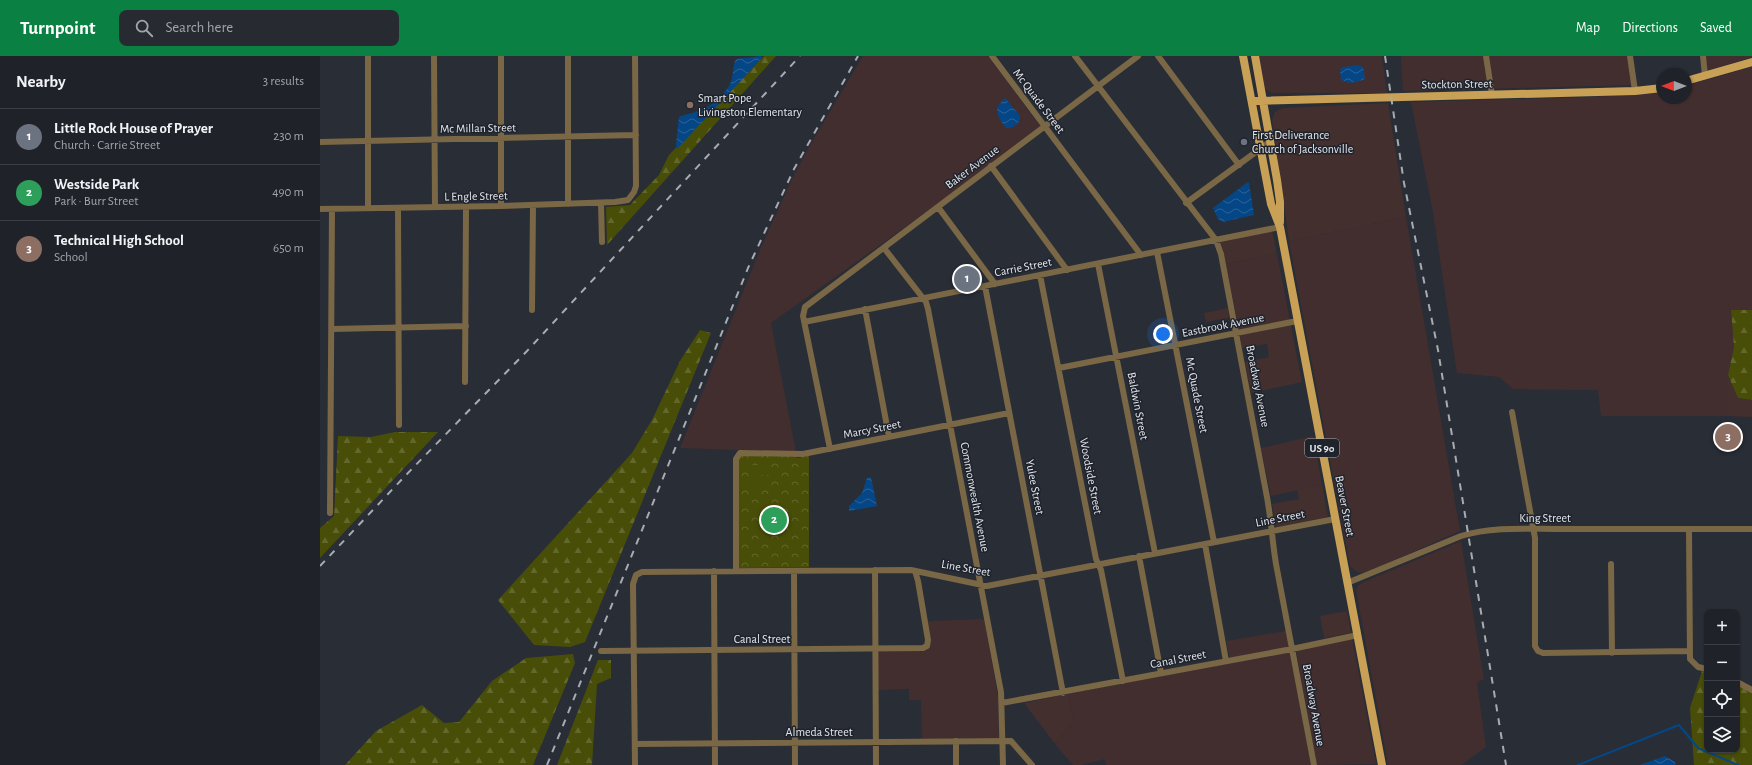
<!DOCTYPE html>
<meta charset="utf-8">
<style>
body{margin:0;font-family:"Alegreya Sans",sans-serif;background:#272a30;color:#f1f3f6}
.controls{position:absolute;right:12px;bottom:12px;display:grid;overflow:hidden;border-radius:8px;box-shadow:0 1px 3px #0004}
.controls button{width:36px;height:36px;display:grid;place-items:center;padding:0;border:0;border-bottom:1px solid #3c3f45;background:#1f2228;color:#f1f3f6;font:20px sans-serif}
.compass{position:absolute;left:1336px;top:12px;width:36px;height:36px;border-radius:50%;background:#1f2228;box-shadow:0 1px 3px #0004;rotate:270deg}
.you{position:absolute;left:843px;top:278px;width:14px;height:14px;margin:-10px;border:3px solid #fff;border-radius:50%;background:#1a73e8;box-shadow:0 0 0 6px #1a73e833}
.badge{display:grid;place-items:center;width:26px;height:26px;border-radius:50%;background:#0b8043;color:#fff;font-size:13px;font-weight:700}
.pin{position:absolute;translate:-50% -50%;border:2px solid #fff;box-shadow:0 1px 4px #0006}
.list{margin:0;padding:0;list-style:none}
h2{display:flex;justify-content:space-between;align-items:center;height:52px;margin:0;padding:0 16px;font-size:17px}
h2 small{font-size:13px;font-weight:400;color:#a1a4a8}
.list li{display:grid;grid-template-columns:26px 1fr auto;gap:12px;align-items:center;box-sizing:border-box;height:56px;padding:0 16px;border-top:1px solid #3c3f45}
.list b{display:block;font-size:15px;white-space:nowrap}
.list p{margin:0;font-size:13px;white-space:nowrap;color:#a1a4a8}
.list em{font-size:13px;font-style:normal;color:#a1a4a8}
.icon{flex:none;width:22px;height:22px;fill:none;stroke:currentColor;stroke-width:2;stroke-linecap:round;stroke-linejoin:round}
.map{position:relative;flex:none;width:1432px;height:709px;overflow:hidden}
header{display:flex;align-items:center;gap:24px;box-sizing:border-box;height:56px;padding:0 20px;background:#0b8043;color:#fff}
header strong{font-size:19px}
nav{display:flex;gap:22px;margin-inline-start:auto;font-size:14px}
.search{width:280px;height:36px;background:#272a30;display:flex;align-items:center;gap:10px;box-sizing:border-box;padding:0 14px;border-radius:8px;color:#a1a4a8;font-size:15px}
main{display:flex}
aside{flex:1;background:#1f2228}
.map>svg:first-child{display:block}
.commercial{fill:#432f2d}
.industrial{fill:#432e2f}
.forest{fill:url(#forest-firs)}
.park{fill:url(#park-crowns)}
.pitch{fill:#484e07}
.water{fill:url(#water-waves)}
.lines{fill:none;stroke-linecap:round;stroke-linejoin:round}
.stream{stroke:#054786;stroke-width:2}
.minor{stroke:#7a6745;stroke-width:6}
.major{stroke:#c8a056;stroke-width:8}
.rail{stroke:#a8abb2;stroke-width:2;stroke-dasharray:7 7;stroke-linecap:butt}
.education-dot{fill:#8d6e63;stroke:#1f232c;stroke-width:1.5}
.worship-dot{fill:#6b7280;stroke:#1f232c;stroke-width:1.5}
.labels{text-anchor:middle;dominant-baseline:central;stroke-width:3;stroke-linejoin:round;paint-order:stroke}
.shield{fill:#1f232c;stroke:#aaadb4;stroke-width:1}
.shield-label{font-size:11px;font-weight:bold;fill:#e5e8ee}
.street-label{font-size:12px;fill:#e5e8ee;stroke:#1f232c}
.poi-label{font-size:12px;fill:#e5e8ee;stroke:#1f232c;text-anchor:start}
</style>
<header>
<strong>Turnpoint</strong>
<div class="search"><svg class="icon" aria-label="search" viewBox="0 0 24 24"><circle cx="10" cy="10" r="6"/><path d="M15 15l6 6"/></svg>Search here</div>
<nav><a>Map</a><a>Directions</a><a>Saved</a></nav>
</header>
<main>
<aside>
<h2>Nearby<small>3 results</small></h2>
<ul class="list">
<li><span class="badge" style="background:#6b7280">1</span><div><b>Little Rock House of Prayer</b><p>Church · Carrie Street</p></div><em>230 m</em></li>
<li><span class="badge" style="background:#2e9e5b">2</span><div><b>Westside Park</b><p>Park · Burr Street</p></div><em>490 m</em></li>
<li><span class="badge" style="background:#8d6e63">3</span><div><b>Technical High School</b><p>School</p></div><em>650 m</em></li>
</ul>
</aside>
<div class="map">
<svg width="1432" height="709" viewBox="0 0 1432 709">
<defs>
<pattern id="forest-firs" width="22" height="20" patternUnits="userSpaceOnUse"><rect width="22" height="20" fill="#484e07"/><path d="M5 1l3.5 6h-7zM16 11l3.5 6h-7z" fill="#62682b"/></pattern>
<pattern id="park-crowns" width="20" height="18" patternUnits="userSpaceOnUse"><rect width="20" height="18" fill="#484e07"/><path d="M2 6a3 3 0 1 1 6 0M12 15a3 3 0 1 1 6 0" fill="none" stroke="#62682b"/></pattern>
<pattern id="water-waves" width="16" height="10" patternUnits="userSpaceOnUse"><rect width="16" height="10" fill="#054786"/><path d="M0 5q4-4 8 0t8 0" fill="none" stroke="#296297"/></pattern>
</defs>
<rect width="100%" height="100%" fill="#292d36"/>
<path class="commercial" d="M 1068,47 L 1086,161 L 969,185 L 952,64 L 955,56 L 963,52 Z
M 951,169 L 957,198 L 906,208 L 903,193 L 896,181 Z
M 908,252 L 909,262 L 886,266 L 884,257 Z
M 970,265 L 982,326 L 931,337 L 925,306 L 949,301 L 947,288 L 922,292 L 919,275 Z
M 1408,319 L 1418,342 L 1432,344 L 1432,361 L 1408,360 Z
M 1002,429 L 1008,461 L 956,471 L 952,448 L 979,443 L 977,434 Z
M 1027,555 L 1031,577 L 1004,582 L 1000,560 Z
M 748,638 L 754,665 L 735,688 L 704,647 Z"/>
<path class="industrial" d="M 543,0 L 668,0 L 720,70 L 616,149 L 451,267 L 476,396 L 360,392 L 440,194 L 472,123 L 492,86 Z
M 939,0 L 1062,0 L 1067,37 L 952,37 L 945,33 Z
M 1081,0 L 1308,0 L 1313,29 L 1083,35 Z
M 1381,0 L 1432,0 L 1432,1 L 1382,16 Z
M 1432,11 L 1432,254 L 1411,254 L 1414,291 L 1408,319 L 1408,360 L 1281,360 L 1278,334 L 1193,333 L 1179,321 L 1137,317 L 1113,156 L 1091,46 L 1273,41 L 1342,36 L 1342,42 L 1366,42 L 1366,30 Z
M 1086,161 L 1140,475 L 1059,511 L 1042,517 L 1037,516 L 1030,510 L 969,185 Z
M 957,198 L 970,265 L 919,275 L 906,208 Z
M 993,380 L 1002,429 L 951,440 L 941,392 Z
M 1141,485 L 1164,623 L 1157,627 L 1166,691 L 1141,709 L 1068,709 L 1036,534 L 1039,529 L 1044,526 Z
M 664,563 L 678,641 L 679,682 L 602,683 L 601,644 L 589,644 L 589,633 L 558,634 L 558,595 L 607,594 L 611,586 L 608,565 Z
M 966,575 L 991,709 L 786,709 L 785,703 L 761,709 L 753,709 L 735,688 L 754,665 L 748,638 L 911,607 L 906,585 Z
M 1031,577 L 1056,708 L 997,709 L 975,589 Z"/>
<path class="forest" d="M 444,0 L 456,0 L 287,189 L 286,151 L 310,149 L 339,119 L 349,99 Z
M 1411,254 L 1432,254 L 1432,344 L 1418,342 L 1408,319 L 1414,291 Z
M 380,274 L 391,277 L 265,586 L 250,591 L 214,589 L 178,544 L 312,397 L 332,364 L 360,305 Z
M 75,376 L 118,376 L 0,502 L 0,472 L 14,460 L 18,380 L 51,381 Z
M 253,598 L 255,607 L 213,709 L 25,709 L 56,675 L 102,649 L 124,667 L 139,666 L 172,625 L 206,602 Z
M 278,604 L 291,604 L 291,622 L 277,628 L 272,709 L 237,709 Z
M 1382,615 L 1387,617 L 1387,694 L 1417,694 L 1417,628 L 1432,637 L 1432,709 L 1374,709 L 1370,652 Z"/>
<path class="park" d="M 419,394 L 476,396 L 477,402 L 489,400 L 489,511 L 419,512 Z"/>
<path class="pitch" d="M 429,409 L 449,409 L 449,419 L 429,419 Z
M 429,422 L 450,422 L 450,432 L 429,432 Z"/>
<path class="water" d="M 441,0 L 442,2 L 357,93 L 356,89 L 359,61 C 362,59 379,56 386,52 C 393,48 407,35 410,28 C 414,20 412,11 416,3 Z
M 1038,9 L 1043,11 L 1045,22 L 1043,24 L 1030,27 L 1021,24 L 1020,13 L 1024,11 Z
M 685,42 L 700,60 C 701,68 692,73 686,72 C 677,59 672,54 685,42 Z
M 928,126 L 929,127 L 934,159 L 903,166 L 898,163 L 893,152 Z
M 551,421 L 557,450 L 529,455 L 529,450 L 542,437 L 547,422 Z
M 1345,700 L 1355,706 L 1356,709 L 1320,709 Z"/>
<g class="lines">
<path class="stream" d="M 1258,709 L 1359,669 L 1378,692 L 1418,709"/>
<path class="minor" d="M 48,0 L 48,152
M 114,0 L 115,151
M 181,0 L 181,150
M 672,0 L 821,199
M 755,0 L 896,184 L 901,198 L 946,436 C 951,460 952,484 956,508 L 994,709
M 838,0 L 919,109
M 1166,0 L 1172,39
M 1310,0 L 1315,35
M 1383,0 L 1385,20
M 0,86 L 316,79
M 671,110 L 747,214
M 281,147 L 282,186
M 866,147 L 951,85
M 248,148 L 248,0
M 618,151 L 675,228
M 78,152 L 79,369
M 0,153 L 181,150 L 295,146 L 308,144 L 314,136 L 316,130 L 315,0
M 564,192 L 606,246 L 608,253 L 681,636 L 683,709
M 837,196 L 894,486
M 778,208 L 835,497
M 720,219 L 776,503 L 781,514 L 803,625
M 665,230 L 743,637
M 545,253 L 569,381
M 212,254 L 213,149
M 484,266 L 960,171
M 12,273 L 146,270
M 739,312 L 977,265
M 145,326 L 146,151
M 1192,356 L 1215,482 L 1215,590 L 1218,595 L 1223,597 L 1369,595
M 510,393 L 483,260 L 485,251 L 818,0
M 10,457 L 12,153
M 1369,473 L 1370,603 L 1378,611 L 1387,613
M 885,488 L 906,605
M 819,500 L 841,617
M 1291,508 L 1292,597
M 555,514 L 556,709
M 394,515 L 395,709
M 416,515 L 416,403 L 420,397 L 483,398 L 689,357
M 474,515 L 475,709
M 1027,527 L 1141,480 C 1173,470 1208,473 1241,473 C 1304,473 1368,473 1432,473
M 281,595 L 603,592 L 607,590 L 608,584 L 598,525 L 595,515
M 1417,626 L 1432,634
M 682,647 L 972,593 L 1038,579
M 315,688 L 691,685 L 712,709
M 315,709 L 313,528 L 316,519 L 322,516 L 591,514 L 667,530 L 1015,463
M 636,709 L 636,685"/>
<path class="major" d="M 923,0 L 951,148 L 960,171 L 1062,709
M 935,0 L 957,124 L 960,146 L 960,166
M 1366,25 L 1432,6
M 932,45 L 1315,35 L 1342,32"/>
<path class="rail" d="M 1065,0 L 1084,127 L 1118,294 L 1186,709
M 0,510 L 86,419 L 207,295 L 480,0
M 227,709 L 428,212 L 474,113 L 538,0"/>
</g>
<circle class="education-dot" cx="370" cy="49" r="4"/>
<circle class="worship-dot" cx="924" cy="86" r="4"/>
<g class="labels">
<rect class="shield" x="985" y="383" width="34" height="18" rx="3"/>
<g class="shield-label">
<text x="1002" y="392">US 90</text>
</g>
<g class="street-label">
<text transform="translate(1137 28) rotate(-1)">Stockton Street</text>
<text transform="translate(719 45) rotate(53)">Mc Quade Street</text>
<text transform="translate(158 72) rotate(-1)">Mc Millan Street</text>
<text transform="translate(652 111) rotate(-37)">Baker Avenue</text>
<text transform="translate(156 140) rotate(-1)">L Engle Street</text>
<text transform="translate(703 211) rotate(-11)">Carrie Street</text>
<text transform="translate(903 269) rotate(-11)">Eastbrook Avenue</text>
<text transform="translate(938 330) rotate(79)">Broadway Avenue</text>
<text transform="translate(877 339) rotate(79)">Mc Quade Street</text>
<text transform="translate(818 350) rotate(79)">Baldwin Street</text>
<text transform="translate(552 373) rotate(-11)">Marcy Street</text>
<text transform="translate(771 420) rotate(79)">Woodside Street</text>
<text transform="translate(715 431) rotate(79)">Yulee Street</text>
<text transform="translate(655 441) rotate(79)">Commonwealth Avenue</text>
<text transform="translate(1025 450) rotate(79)">Beaver Street</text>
<text transform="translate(960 462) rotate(-11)">Line Street</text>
<text x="1225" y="462">King Street</text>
<text transform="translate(646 512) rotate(10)">Line Street</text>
<text x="442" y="583">Canal Street</text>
<text transform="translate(858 603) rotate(-11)">Canal Street</text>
<text transform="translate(994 649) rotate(80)">Broadway Avenue</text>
<text x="499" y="676">Almeda Street</text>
</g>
<g class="poi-label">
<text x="378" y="42">Smart Pope<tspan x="378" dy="14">Livingston Elementary</tspan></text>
<text x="932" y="79">First Deliverance<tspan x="932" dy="14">Church of Jacksonville</tspan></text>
</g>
</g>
</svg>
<div class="controls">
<button>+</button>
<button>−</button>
<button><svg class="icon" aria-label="locate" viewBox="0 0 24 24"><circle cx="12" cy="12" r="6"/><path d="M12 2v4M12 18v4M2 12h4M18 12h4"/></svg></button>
<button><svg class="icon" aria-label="layers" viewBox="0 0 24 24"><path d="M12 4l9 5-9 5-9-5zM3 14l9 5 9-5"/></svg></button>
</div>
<svg class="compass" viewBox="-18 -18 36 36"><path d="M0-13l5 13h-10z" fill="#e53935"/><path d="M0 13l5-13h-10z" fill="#a1a4a8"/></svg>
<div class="you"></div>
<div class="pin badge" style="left:647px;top:223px;background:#6b7280">1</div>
<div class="pin badge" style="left:454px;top:464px;background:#2e9e5b">2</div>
<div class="pin badge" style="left:1408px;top:381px;background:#8d6e63">3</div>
</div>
</main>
